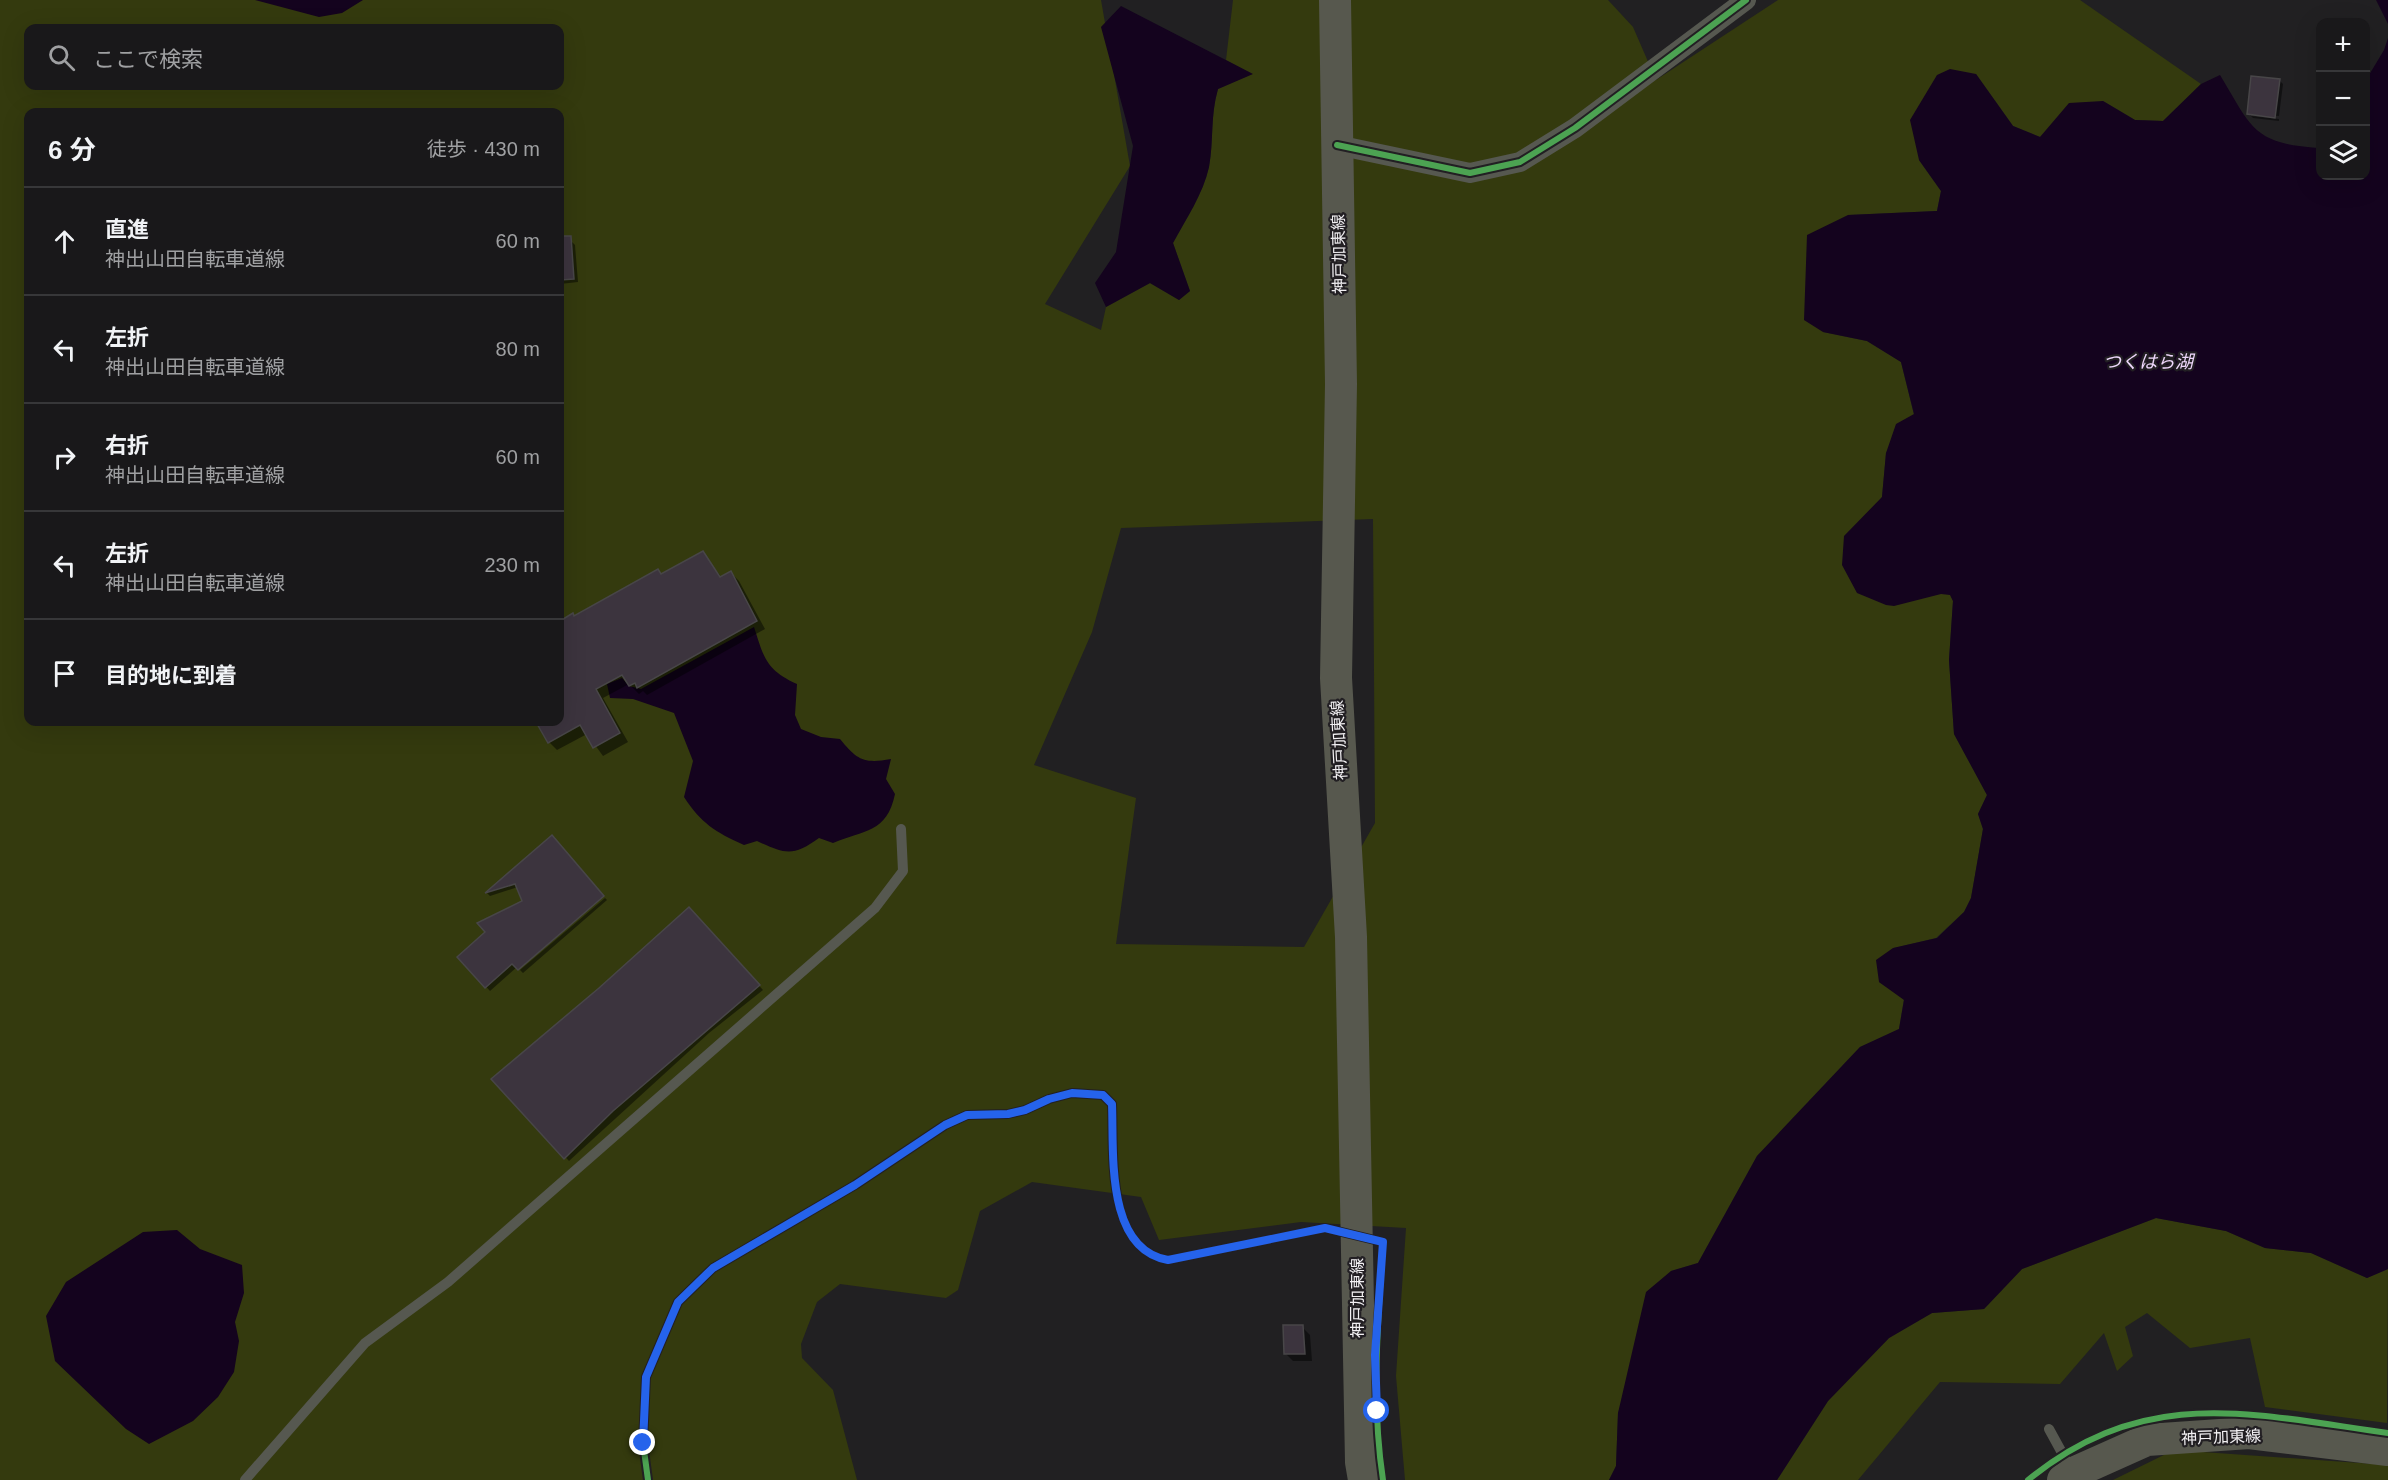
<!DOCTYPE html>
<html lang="ja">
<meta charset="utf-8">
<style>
body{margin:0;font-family:Helvetica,"Noto Sans JP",sans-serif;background:#222123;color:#f1f3f6}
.controls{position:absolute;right:18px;top:18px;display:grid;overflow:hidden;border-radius:12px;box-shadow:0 6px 24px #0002}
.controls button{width:54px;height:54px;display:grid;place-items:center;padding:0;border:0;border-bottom:2px solid #373739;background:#19181a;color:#f1f3f6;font:30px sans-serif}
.stop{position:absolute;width:18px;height:18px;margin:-14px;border:4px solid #2563eb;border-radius:50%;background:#fff}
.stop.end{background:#2563eb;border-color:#fff;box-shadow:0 2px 6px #0008}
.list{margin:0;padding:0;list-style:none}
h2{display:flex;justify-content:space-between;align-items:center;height:78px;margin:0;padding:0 24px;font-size:26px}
h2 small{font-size:20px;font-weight:400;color:#9fa0a2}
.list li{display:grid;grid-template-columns:39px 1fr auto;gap:18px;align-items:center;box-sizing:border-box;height:108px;padding:0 24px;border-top:2px solid #373739}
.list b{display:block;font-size:22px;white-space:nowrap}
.list p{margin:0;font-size:20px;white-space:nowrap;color:#9fa0a2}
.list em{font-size:20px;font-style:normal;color:#9fa0a2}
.icon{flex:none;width:33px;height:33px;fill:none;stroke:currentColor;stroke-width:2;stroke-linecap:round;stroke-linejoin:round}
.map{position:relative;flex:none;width:2388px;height:1480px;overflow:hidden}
.search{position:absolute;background:#19181a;box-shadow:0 6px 24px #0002;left:24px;top:24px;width:540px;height:66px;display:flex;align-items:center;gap:15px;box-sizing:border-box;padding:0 21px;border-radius:12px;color:#9fa0a2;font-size:22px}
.panel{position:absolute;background:#19181a;box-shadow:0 6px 24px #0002;left:24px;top:108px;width:540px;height:618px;border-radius:12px}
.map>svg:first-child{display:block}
.green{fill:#343a0e;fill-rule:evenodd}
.water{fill:#14031e}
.shadow{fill:#0007}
.building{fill:#3c343e;stroke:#484648;stroke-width:1.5}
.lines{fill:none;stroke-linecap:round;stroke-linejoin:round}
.service{stroke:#565850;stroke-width:10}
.minor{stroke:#565850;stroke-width:20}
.primary{stroke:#57584e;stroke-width:32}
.cycleway-casing{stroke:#221f23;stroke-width:10}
.cycleway{stroke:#4ca352;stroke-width:6}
.route{stroke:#2563eb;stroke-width:8}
.labels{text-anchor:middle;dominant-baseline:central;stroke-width:4.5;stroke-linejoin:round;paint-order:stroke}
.street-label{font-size:16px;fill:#f2f0f3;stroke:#221f23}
.water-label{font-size:18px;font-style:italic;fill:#eed7fb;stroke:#221f23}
</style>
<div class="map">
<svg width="2388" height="1480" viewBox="0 0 2388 1480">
<rect width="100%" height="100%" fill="#212022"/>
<path class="green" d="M 0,0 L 1101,0 L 1130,166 L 1045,304 L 1101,330 L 1106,307 L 1150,283 L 1179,300 L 1190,291 L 1173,243 C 1186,219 1203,194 1209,167 C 1214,140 1210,118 1218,89 L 1252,74 L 1226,60 L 1233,0 L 1608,0 L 1633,27 L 1656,80 L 1778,0 L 2080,0 L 2201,84 L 2163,121 L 2135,120 L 2103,101 L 2040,137 L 2013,126 L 1976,74 L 1919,160 L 1941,191 L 1937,211 L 1848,215 L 1823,332 L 1867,341 L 1901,362 L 1914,415 L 1886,453 L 1882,497 L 1878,503 L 1941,594 L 1950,594 L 1953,601 L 1949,660 L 1954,734 L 1987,795 L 1978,814 L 1983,829 L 1971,898 L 1964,912 L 1936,938 L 1894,948 L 1879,982 L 1904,999 L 1899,1029 L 1860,1047 L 1757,1156 L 1698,1263 L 1671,1271 L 1618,1413 L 1616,1466 L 1609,1480 L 1405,1480 L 1396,1376 L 1406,1228 L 1301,1222 L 1159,1240 L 1141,1197 L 1032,1182 L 980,1211 L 958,1290 L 946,1298 L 840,1284 L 817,1302 L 801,1344 L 802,1358 L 833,1390 L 857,1480 L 0,1480 ZM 28,28 L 560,28 L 560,86 L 28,86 ZM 28,112 L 560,112 L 560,722 L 28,722 ZM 1373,519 L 1375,823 L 1304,947 L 1116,944 L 1136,798 L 1034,765 L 1092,632 L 1121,528 Z
M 2156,1218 L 2226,1231 L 2265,1248 L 2311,1253 L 2367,1278 L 2388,1269 L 2387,1423 L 2265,1407 L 2250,1338 L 2190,1348 L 2147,1313 L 2125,1327 L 2133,1356 L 2117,1371 L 2104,1333 L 2060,1384 L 1940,1382 L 1858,1480 L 1777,1480 L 1828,1401 L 1889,1338 L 1932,1313 L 1984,1309 L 2022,1269 Z
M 2174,1450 L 2388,1465 L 2388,1480 L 2113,1480 Z"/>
<path class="water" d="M 255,0 L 363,0 L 342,13 L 319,17 Z
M 2376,0 L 2388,0 L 2388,24 Z
M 1121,6 L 1253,74 L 1218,89 C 1210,116 1214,140 1209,167 C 1203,194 1186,219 1173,243 L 1190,291 L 1179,300 L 1150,283 L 1106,307 L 1095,283 L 1116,252 L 1133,146 L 1101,27 Z
M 2388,38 L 2388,1269 L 2367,1278 L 2311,1253 L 2265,1248 L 2226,1231 L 2156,1218 L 2022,1269 L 1984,1309 L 1932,1313 L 1889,1338 L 1828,1401 L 1777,1480 L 1609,1480 L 1616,1466 L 1618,1413 L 1646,1292 L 1671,1271 L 1698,1263 L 1757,1156 L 1860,1047 L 1899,1029 L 1904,1000 L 1879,982 L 1876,960 L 1893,948 L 1937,938 L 1964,912 L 1971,898 L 1983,829 L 1978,814 L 1987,795 L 1954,734 L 1949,660 L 1953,601 L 1950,595 L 1941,594 L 1894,606 L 1886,605 L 1857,593 L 1842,565 L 1844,536 L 1882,497 L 1886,453 L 1896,424 L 1914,414 L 1901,362 L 1867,341 L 1823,332 L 1804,320 L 1807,235 L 1848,215 L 1937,211 L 1941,191 L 1919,160 L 1910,120 L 1937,75 L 1950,69 L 1976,74 L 2013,126 L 2040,137 L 2069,103 L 2103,101 L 2135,120 L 2163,121 L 2201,84 L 2220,75 C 2252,128 2253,144 2320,148 L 2320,176 L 2366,176 L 2366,80 L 2384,50 Z
M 754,627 C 764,658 766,670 797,684 L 795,715 L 801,729 L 821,737 L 840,739 C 857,760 864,764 891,759 L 886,779 L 895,794 C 887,833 864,830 833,843 L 819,838 C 793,857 785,854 757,841 L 744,845 C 715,832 701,823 684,797 L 693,761 L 674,713 L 633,699 L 610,698 L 607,684 L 622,678 L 629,686 L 641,689 Z
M 177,1230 L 200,1249 L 242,1265 L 244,1293 L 235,1322 L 239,1341 L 234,1372 L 218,1397 L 193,1421 L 149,1444 L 126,1429 L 55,1361 L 46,1316 L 66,1282 L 143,1232 Z"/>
<path class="shadow" d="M 2279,80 L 2283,84 L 2279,116 L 2251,113 L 2251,116 L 2249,114 Z
M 2251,116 L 2279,119 L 2279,121 L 2253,118 Z
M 571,241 L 575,245 L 578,282 L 560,284 L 560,242 Z
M 703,553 L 722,578 L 731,573 L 739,581 L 765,629 L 647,695 L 643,691 L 639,694 L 629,684 L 603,698 L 628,742 L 603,756 L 587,734 L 557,750 L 549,742 L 538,722 L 560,722 L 560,623 L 658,571 L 662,575 Z
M 552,837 L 517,967 L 490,991 L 459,957 L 524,902 L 518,887 L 490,896 L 487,893 Z
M 605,898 L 607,900 L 523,973 L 520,970 Z
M 689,909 L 763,990 L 709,1033 L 569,1161 L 494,1079 L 600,990 Z
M 1302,1327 L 1310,1335 L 1312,1361 L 1293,1361 L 1285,1353 Z"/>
<path class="building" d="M 2251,76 L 2280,79 L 2275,118 L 2247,114 Z
M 560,236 L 571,236 L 574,279 L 560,280 Z
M 703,551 L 720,577 L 731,571 L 757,621 L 637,688 L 635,683 L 629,686 L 622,675 L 596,689 L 620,733 L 593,748 L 580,725 L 548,743 L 536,722 L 560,722 L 560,621 L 573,613 L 574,616 L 658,569 L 661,574 Z
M 552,835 L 604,896 L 518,970 L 512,964 L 485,988 L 457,957 L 485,932 L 477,923 L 522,901 L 515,884 L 485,893 Z
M 689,907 L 760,985 L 613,1111 L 564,1159 L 491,1079 L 599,988 Z
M 1283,1325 L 1303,1325 L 1305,1354 L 1284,1354 Z"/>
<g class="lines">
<path class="service" d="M 2049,1429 L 2072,1471
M 245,1480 L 365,1343 L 448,1282 L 875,908 L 903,871 L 901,829"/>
<path class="minor" d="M 1337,145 L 1470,173 L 1520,162 L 1575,128 L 1746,0"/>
<path class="primary" d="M 1335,0 L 1341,384 L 1336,678 L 1351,937 L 1361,1462 L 1364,1480
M 2063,1480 L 2073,1473 L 2147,1440 L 2249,1433 L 2388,1450"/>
<g class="cycleway-casing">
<path id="cycleway" d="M 1337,145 L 1470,173 L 1520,162 L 1575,128 L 1746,0
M 648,1480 L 643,1443 L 646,1377 L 678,1302 L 713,1268 L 855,1185 L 945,1125 L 967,1115 L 1008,1114 L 1025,1110 L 1049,1099 L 1072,1093 L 1103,1095 L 1112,1104 C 1114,1152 1105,1249 1168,1260 L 1325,1228 L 1383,1242 C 1378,1321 1371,1401 1383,1480
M 2028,1480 C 2146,1384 2250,1414 2388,1433"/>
</g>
<use href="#cycleway" class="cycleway"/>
</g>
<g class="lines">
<path class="route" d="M 643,1443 L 646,1377 L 678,1302 L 713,1268 L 855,1185 L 945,1125 L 967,1115 L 1008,1114 L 1025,1110 L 1049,1099 L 1072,1093 L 1103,1095 L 1112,1104 C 1114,1152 1105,1249 1168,1260 L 1325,1228 L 1383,1242 L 1375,1355 L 1377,1411"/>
</g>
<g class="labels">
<g class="street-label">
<text transform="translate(1339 254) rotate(-91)">神戸加東線</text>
<text transform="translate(1339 740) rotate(-93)">神戸加東線</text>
<text transform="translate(1357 1298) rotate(-90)">神戸加東線</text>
<text transform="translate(2221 1437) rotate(-2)">神戸加東線</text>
</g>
<g class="water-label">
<text x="2148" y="362">つくはら湖</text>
</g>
</g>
</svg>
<div class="controls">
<button>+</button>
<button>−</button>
<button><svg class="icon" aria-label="layers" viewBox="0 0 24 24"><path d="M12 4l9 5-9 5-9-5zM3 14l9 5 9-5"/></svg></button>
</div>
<div class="stop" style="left:1377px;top:1411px"></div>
<div class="stop end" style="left:643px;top:1443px"></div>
<div class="search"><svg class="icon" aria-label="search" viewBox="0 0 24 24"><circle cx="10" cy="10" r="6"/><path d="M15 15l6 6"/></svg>ここで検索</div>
<section class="panel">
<h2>6 分<small>徒歩 · 430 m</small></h2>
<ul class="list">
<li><svg class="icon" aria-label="ahead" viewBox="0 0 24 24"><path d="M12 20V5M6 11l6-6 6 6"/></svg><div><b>直進</b><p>神出山田自転車道線</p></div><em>60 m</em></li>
<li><svg class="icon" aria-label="left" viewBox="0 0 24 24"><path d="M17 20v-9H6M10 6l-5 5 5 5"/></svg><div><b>左折</b><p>神出山田自転車道線</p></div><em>80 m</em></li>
<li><svg class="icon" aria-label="right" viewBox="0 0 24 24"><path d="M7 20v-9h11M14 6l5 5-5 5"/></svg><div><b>右折</b><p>神出山田自転車道線</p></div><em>60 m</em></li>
<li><svg class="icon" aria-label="left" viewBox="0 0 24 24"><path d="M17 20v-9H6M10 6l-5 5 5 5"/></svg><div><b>左折</b><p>神出山田自転車道線</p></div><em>230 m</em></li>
<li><svg class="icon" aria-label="arrive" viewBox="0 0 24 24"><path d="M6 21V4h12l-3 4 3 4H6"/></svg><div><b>目的地に到着</b></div></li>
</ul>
</section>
</div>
